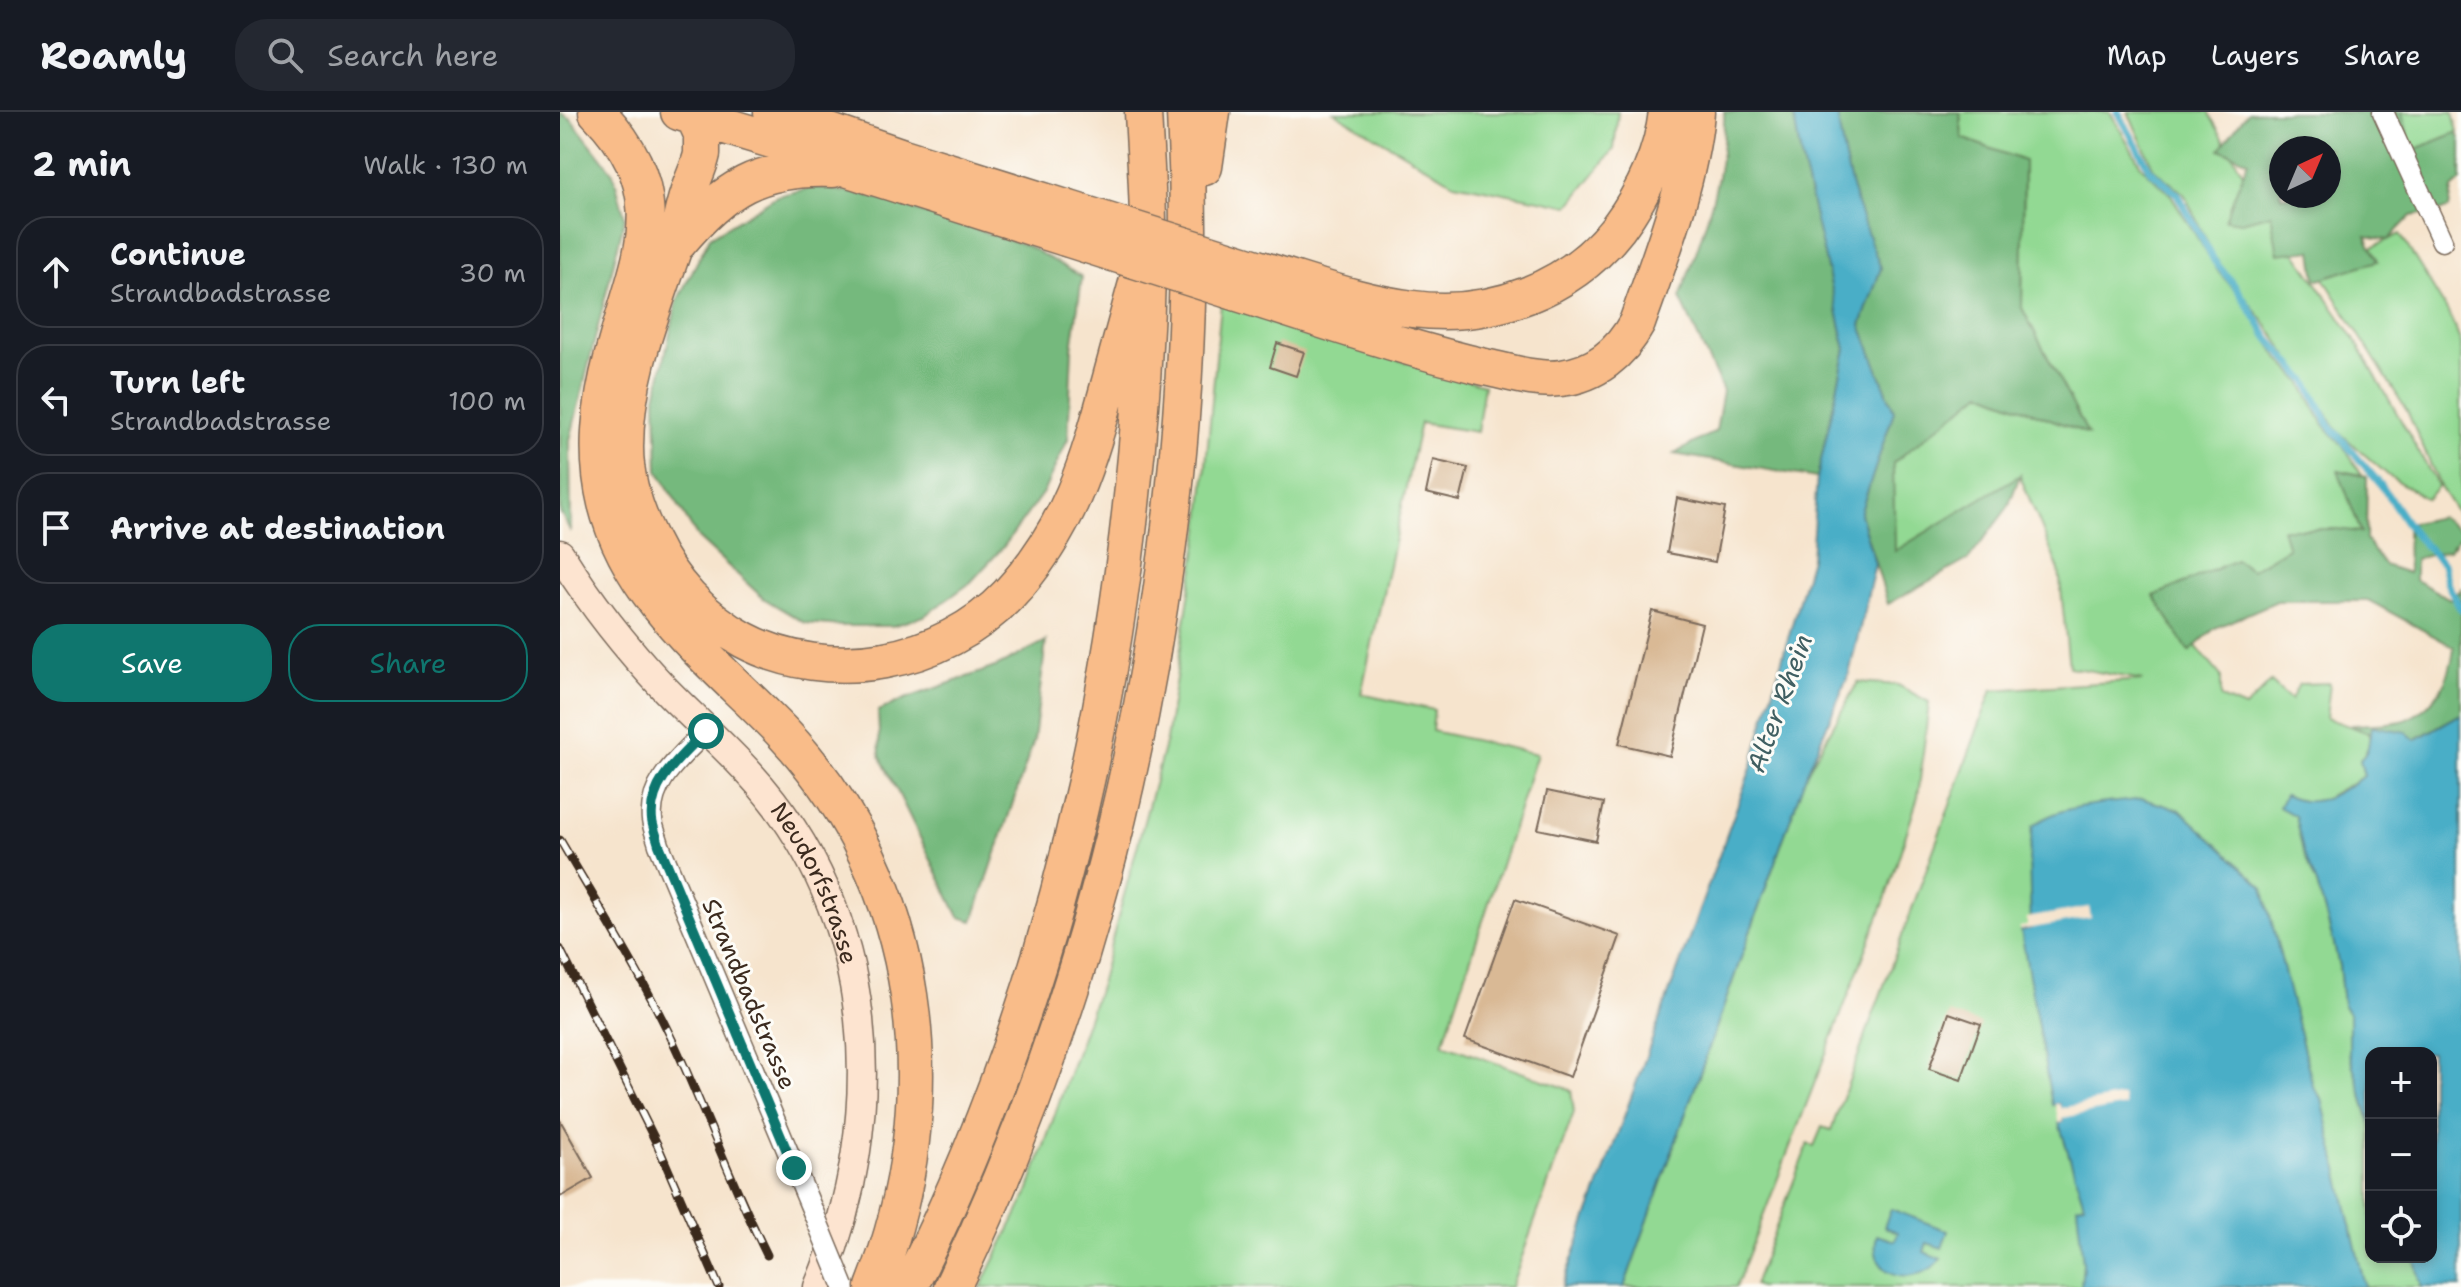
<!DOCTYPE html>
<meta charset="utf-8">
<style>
body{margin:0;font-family:"Shantell Sans",sans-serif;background:#242831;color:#f1f3f6}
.controls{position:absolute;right:24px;bottom:24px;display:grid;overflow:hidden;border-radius:16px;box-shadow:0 4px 12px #0003}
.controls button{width:72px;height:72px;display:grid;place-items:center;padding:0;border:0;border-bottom:2px solid #363941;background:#171b24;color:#f1f3f6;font:40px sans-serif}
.compass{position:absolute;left:1709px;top:24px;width:72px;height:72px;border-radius:50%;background:#171b24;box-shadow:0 4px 12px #0003;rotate:44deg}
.stop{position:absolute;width:24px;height:24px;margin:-18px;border:6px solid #0f766e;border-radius:50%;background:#fff}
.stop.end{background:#0f766e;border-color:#fff;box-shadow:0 2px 8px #0008}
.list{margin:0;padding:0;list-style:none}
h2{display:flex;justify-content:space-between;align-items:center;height:104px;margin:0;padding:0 32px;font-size:34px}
h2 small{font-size:26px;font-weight:400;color:#9ea1a6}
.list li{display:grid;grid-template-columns:52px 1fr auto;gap:24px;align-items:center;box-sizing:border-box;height:112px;margin:0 16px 16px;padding:0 16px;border:2px solid #363941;border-radius:32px}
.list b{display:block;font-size:30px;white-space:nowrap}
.list p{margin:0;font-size:26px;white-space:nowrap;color:#9ea1a6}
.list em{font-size:26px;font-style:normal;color:#9ea1a6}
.actions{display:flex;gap:16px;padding:24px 32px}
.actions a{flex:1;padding:18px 0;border:2px solid #0f766e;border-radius:32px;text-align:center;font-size:28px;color:#0f766e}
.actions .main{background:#0f766e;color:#fff}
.icon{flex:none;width:44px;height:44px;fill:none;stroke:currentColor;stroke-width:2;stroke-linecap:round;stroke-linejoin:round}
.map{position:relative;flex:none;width:1901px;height:1175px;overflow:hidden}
header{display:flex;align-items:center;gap:48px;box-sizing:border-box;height:112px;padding:0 40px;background:#171b24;border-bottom:2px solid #363941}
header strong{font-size:38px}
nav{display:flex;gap:44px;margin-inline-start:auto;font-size:28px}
.search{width:560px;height:72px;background:#242831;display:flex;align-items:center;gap:20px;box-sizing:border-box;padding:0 28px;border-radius:32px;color:#9ea1a6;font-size:30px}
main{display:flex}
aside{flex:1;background:#171b24}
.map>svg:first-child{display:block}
.green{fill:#92d993;stroke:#668258;stroke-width:2}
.forest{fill:#75b97d;stroke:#58724e;stroke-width:2;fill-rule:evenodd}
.water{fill:#48aec7;stroke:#426c72;stroke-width:2}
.pier{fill:#f6e4cd}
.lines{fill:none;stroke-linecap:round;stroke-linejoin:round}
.stream{stroke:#48aec7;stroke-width:7}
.building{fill:#d9b995}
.street-casing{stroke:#7c6b5b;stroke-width:23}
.secondary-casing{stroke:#7c6b5b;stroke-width:31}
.highway-casing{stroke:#7c6b5b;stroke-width:39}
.street{stroke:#fff;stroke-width:20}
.secondary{stroke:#fde4d0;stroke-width:28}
.highway{stroke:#f9bc89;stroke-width:36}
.rail-casing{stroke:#3b2a1e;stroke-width:9}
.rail{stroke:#fdfcf7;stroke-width:6;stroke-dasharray:18;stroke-linecap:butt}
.street-bridge-casing{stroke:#7c6b5b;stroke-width:23;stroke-linecap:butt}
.highway-bridge-casing{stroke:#7c6b5b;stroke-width:39;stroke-linecap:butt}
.street-bridge{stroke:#fff;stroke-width:20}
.highway-bridge{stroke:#f9bc89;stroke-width:36}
.route{stroke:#0f766e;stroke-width:10}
.labels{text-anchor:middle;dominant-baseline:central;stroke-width:6;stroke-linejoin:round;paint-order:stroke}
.street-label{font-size:24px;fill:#3b2a1e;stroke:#fdfcf7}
.water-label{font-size:26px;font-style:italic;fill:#405f62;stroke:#fdfcf7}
</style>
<header>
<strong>Roamly</strong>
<div class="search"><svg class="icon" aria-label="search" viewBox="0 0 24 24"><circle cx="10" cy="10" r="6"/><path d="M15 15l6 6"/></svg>Search here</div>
<nav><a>Map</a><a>Layers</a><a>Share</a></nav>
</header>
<main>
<aside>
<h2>2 min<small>Walk · 130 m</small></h2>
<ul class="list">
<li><svg class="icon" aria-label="ahead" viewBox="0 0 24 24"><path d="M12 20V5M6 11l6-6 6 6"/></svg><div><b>Continue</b><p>Strandbadstrasse</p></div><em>30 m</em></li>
<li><svg class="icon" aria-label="left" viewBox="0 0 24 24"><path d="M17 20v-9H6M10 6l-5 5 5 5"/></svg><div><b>Turn left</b><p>Strandbadstrasse</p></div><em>100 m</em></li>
<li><svg class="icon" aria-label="arrive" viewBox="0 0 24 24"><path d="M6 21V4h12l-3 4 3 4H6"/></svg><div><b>Arrive at destination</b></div></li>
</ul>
<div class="actions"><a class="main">Save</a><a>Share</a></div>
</aside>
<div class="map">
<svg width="1901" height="1175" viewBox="0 0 1901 1175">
<rect width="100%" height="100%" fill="#fdfcf7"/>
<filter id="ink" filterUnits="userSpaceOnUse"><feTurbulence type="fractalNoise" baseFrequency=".0125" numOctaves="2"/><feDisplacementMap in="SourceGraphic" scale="16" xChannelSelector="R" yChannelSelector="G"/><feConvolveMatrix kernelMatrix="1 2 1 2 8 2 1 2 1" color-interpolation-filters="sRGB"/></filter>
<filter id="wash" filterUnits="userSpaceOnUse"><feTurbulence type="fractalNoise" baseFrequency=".006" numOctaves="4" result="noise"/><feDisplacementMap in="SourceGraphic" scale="32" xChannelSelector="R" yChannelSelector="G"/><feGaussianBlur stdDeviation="1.8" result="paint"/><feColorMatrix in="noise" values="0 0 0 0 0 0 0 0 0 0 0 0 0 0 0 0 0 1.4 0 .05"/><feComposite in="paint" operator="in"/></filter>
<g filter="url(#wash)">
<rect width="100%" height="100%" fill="#f6e4cd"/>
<path class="green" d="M 774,0 L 1058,0 L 1054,37 L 1009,94 L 894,71 Z
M 1400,0 L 1550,0 L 1582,55 L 1611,83 L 1659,161 L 1678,181 L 1718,245 L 1741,270 L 1764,313 L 1783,334 L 1802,363 L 1779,358 L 1801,421 L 1776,417 L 1723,418 L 1728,436 L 1691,458 L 1594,484 L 1661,564 L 1661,586 L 1685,596 L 1711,570 L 1731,588 L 1739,572 L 1770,571 L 1766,606 L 1809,621 L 1810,633 L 1800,648 L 1804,664 L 1761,688 L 1740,691 L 1735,704 L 1743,739 L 1757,772 L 1774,832 L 1779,854 L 1783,892 L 1789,902 L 1789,941 L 1811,1012 L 1811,1145 L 1854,1145 L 1862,1175 L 1199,1175 L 1194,1173 L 1248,1032 L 1254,1034 L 1262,1015 L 1271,1018 L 1432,578 L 1583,568 L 1509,555 L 1499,458 L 1460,364 L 1335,440 L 1332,351 L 1422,280 L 1527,321 L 1462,196 L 1464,49 L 1402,26 Z
M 1568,0 L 1648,0 L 1690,73 L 1796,229 L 1878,374 L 1867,387 L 1829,364 L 1780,321 L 1711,219 L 1654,144 L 1624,82 L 1594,57 Z
M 1831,0 L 1893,0 L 1898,20 L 1849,40 Z
M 1840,122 L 1889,202 L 1901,231 L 1901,408 L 1881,376 L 1847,299 L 1760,160 Z
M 661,192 L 714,211 L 924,273 L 917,320 L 860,311 L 801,582 L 874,598 L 872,619 L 977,642 L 883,932 L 1011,978 L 1014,1000 L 951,1175 L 421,1175 L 468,1080 L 540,872 L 606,628 L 640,417 Z
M 1298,570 L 1338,573 L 1369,590 L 1358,685 L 1325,788 L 1176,1175 L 1064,1175 L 1247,660 Z"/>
<path class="forest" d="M 1164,0 L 1233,0 L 1241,45 L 1286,237 L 1257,366 L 1114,342 L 1156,319 L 1163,279 L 1120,186 C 1141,126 1166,65 1164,0 Z
M 1277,0 L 1400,0 L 1402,26 L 1464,49 L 1462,196 L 1528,322 L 1422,280 L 1333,351 L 1335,439 L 1460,363 L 1448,395 L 1409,447 L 1328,492 L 1300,402 L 1334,299 L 1301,213 L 1321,156 C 1300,107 1283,53 1277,0 Z
M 1688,0 L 1842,0 L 1852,39 L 1898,20 L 1901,31 L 1901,69 L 1892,77 L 1889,97 L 1851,104 L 1828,128 L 1806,124 L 1818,149 L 1756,168 L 1752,138 L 1718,142 L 1711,102 L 1682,110 L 1665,108 L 1688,49 L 1660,37 ZM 1721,36 L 1769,36 L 1769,84 L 1721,84 Z
M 0,1 L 11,7 L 53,61 L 65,105 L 10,328 L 11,420 L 0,400 Z
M 255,75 L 307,83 L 466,133 L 522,165 L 512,237 L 508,327 L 484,379 L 444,434 L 410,471 L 364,504 L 332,514 L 282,514 L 245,511 L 203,486 L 138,426 L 98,359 L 96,285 L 117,189 L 150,125 L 217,84 Z
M 1778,358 L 1807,365 L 1806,428 L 1824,453 L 1848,461 L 1847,412 L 1880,405 L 1901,419 L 1901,424 L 1889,438 L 1855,447 L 1855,468 L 1890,487 L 1901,476 L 1901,602 L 1854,628 L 1814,614 L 1809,621 L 1790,613 C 1805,612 1835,613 1848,607 C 1877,593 1891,566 1894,535 L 1810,489 L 1717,489 L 1655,516 L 1629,540 L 1594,484 L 1676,448 L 1691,458 L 1728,436 L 1722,417 L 1776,417 L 1801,420 Z
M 486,529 L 474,628 L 413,809 L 399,805 L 320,644 L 318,599 L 345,587 L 438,554 Z"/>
<path class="water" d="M 1233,0 L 1277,0 C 1283,53 1300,107 1321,156 L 1301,213 L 1334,299 L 1300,402 L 1315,452 L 1289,562 L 1247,660 L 1064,1175 L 1002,1175 L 1191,656 L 1251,446 L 1257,366 L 1286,237 L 1241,45 Z
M 1901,602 L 1901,1175 L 1862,1175 L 1854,1145 L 1871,1145 L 1871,941 L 1811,941 L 1811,1012 L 1789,941 L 1789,902 L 1783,892 L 1779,854 L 1774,832 L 1757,772 L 1743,739 L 1735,704 L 1719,695 L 1725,683 C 1756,699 1777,681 1804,664 L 1800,648 C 1813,635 1806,627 1813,614 L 1846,620 L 1855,628 Z
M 1583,687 L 1620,698 L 1703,775 L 1753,974 L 1762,987 L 1805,1175 L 1521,1175 L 1523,1151 L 1517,1094 L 1524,1092 L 1499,1011 L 1503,1010 L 1499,992 L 1492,993 L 1461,819 L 1471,816 L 1469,746 L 1473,714 C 1501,691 1548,692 1583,687 Z
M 1331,1097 L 1388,1119 L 1382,1136 L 1367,1131 L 1364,1140 L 1381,1147 C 1359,1175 1306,1168 1317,1123 L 1335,1129 L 1338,1120 L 1324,1115 Z"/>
<path class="pier" d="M 1529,795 L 1531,806 L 1460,818 L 1460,815 L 1467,814 L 1467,806 Z
M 1563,984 L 1565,994 L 1502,1006 L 1503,1010 L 1499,1011 L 1495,992 L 1499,992 L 1501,996 Z"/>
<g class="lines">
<path class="stream" d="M 1558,0 L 1590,58 L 1617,82 L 1655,150 L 1676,175 L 1709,227 L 1747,270 L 1768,311 L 1821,373 L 1854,422 L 1883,452 L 1888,473 L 1901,497"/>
</g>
<g id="blocks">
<path class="building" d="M 717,231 L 744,240 L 736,264 L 710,255 Z
M 873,348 L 908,356 L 900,389 L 866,381 Z
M 1117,386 L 1165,396 L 1155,450 L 1107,441 Z
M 1092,499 L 1142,512 L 1110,644 L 1059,632 Z
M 987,679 L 1044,691 L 1036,729 L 978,717 Z
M 955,787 L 1060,824 L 1010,965 L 905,927 Z
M 1389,901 L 1421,912 L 1401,968 L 1369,957 Z
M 0,1008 L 33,1066 L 0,1085 Z"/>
</g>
</g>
<g filter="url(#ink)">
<use href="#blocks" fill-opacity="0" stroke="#7c6b5b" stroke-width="2"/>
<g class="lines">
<g class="street-casing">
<path id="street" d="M 1823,0 L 1882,129
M 146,619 C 122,644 88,670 92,708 C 93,716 97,725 99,733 L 254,1102"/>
</g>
<g class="secondary-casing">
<g id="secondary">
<path id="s1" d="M 0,442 C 30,490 65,535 104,576 C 132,605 163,632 190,662 C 319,802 329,1005 258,1175"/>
</g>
</g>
<g class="highway-casing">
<path id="highway" d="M 37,0 C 119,84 78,147 53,243 C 40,292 34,341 46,391 C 70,489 157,552 223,621 C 364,770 388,988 314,1175
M 119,0 L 225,32 L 289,57 L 506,126
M 132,0 L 142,22 L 142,42 C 139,56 132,68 128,82 C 122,99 120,118 114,135 C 92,200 65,265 65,335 C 65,368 75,399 90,428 C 110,470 143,506 184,528 C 269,573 383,552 448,483 C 510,417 528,350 551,266 C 563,221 576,176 588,131
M 212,0 L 343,45 L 506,96
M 644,55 L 652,0
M 118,131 C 164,76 199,54 273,57
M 700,157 C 751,172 801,191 853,197 C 930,207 1010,178 1058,116 C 1084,81 1102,43 1107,0
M 700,188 C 775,212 851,238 929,256 C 952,261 977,269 1001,266 C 1035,262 1061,241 1077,211 C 1100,146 1130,69 1136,0
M 349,1175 C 511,854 580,491 588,134 C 589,89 585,44 583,0
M 392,1175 C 564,820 645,393 625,0"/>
</g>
<use href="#street" class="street"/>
<use href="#secondary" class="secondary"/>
<use href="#highway" class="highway"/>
<g class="rail-casing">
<path id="rail" d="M 0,728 C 42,800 87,871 121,947 C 150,1012 175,1079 207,1143
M 0,837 L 98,1034 L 159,1175"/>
</g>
<use href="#rail" class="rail"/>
<g class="street-bridge-casing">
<path id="street-bridge" d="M 254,1102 L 284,1175"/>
</g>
<g class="highway-bridge-casing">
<path id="highway-bridge" d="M 506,96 L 700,157
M 506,126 L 700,188"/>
</g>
<use href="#street-bridge" class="street-bridge"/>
<use href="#highway-bridge" class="highway-bridge"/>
</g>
</g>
<g class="lines" filter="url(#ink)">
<path class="route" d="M 146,619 C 122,644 88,670 92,708 C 93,716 97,725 99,733 L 234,1056"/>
</g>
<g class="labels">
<g class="street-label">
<text stroke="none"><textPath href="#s1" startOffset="420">Neudorfstrasse</textPath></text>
<text transform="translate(189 882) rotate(67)">Strandbadstrasse</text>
</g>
<g class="water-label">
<text transform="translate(1219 591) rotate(-70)">Alter Rhein</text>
</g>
</g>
</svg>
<div class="controls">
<button>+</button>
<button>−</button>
<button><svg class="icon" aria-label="locate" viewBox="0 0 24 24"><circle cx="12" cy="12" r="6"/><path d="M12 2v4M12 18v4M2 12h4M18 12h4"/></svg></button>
</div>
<svg class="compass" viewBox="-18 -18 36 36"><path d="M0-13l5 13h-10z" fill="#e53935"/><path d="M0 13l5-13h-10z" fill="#9ea1a6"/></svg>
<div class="stop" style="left:146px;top:619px"></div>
<div class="stop end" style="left:234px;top:1056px"></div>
</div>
</main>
